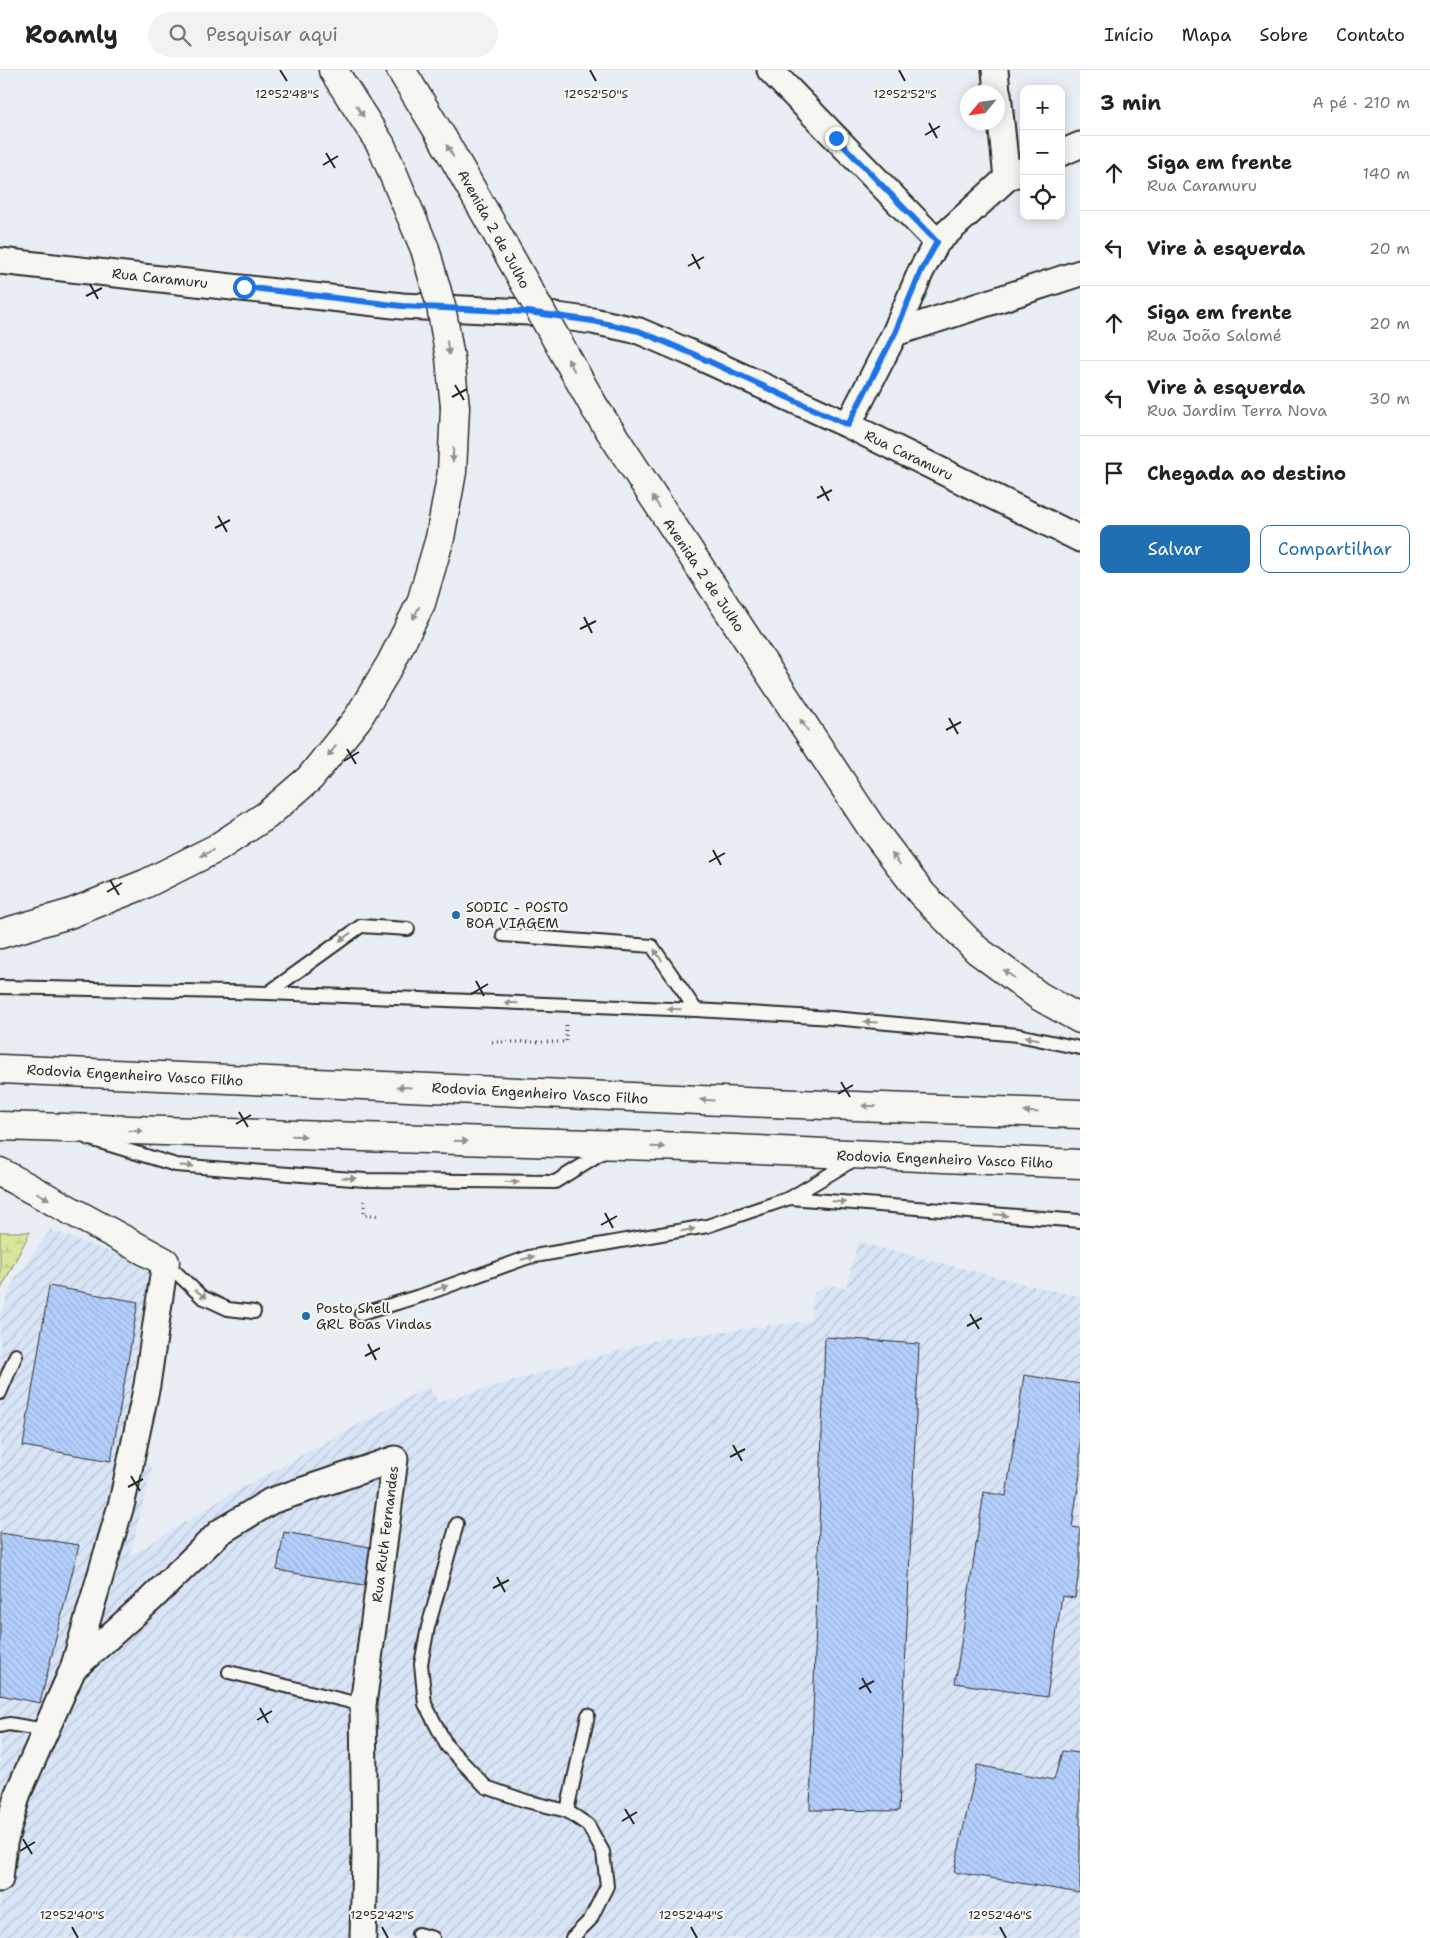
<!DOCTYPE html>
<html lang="pt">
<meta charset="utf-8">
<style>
body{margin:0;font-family:"Shantell Sans",sans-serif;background:#f2f2f2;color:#222}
.controls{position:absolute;right:15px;top:15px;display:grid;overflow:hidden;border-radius:10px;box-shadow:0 2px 12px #0003}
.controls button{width:45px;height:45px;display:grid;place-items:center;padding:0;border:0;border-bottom:1px solid #e0e0e0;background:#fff;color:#222;font:25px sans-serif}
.compass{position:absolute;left:960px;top:15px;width:45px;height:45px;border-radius:50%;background:#fff;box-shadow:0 2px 12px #0003;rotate:241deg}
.stop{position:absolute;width:15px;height:15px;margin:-11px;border:4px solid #1a73e8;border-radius:50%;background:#fff}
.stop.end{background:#1a73e8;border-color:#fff;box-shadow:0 1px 5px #0008}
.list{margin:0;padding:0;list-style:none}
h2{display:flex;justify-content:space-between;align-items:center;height:65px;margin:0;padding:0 20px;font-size:21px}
h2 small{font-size:16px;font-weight:400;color:#767676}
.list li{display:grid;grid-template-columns:32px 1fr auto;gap:15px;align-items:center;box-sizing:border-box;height:75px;padding:0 20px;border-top:1px solid #e0e0e0}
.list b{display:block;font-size:19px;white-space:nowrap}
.list p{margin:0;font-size:16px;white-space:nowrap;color:#767676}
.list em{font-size:16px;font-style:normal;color:#767676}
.actions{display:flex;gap:10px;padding:15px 20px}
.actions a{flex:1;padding:11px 0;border:1px solid #1f6fb2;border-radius:10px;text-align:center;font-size:18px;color:#1f6fb2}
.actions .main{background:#1f6fb2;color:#fff}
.icon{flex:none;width:28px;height:28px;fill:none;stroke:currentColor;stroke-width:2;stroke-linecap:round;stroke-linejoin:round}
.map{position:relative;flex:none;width:1080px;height:1868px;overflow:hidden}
header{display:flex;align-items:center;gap:30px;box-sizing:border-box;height:70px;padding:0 25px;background:#fff;border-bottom:1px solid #e0e0e0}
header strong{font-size:24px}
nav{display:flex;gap:28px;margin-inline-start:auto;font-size:18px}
.search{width:350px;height:45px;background:#f2f2f2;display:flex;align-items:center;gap:12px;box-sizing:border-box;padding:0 18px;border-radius:28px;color:#767676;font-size:19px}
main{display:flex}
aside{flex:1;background:#fff}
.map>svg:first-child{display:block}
.industrial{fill:url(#industrial-furrows)}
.wetland{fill:url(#wetland-marsh);stroke:#828963}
.building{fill:url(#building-back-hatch);stroke:#2b2b2b}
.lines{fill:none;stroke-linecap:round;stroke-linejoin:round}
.lane-casing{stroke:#2b2b2b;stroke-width:16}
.street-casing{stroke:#2b2b2b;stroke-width:29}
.secondary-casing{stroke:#2b2b2b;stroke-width:31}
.highway-casing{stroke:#2b2b2b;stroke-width:31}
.path{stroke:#2b2b2b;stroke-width:3;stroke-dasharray:1 4;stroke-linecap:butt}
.lane{stroke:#f6f6f2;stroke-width:12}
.street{stroke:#f6f6f2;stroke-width:25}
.secondary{stroke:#f6f6f2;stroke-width:28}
.highway{stroke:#f6f6f2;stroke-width:28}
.secondary-bridge-casing{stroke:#2b2b2b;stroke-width:31;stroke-linecap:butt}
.secondary-bridge{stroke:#f6f6f2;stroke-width:28}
.oneway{fill:#90908e}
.route{stroke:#1a73e8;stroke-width:6}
.ticks{fill:none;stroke:#2b2b2b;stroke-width:2}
.poi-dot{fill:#1f6fb2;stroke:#f6f6f2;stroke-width:2}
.labels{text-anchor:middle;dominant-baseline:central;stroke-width:4.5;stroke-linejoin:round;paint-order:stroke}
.street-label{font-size:14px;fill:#2b2b2b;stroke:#f6f6f2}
.poi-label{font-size:14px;fill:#2b2b2b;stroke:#f6f6f2;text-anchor:start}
.ticks-label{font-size:12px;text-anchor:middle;fill:#2b2b2b;stroke:#f6f6f2;stroke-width:4.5;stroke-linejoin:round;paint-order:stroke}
</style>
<header>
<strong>Roamly</strong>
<div class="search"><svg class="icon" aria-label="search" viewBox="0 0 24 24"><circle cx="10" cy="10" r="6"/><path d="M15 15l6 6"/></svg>Pesquisar aqui</div>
<nav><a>Início</a><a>Mapa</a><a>Sobre</a><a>Contato</a></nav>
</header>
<main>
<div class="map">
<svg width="1080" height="1868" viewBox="0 0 1080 1868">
<defs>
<pattern id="industrial-furrows" width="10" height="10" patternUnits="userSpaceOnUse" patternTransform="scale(1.25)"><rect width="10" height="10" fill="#d9e5f7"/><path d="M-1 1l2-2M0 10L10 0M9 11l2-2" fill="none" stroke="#bac5d4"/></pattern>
<pattern id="wetland-marsh" width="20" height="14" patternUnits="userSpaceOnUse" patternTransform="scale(1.25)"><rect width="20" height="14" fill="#d8e79b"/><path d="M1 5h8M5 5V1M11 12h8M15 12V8" fill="none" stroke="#bac686"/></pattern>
<pattern id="building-back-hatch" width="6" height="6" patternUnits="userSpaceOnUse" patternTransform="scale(1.25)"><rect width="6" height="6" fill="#b4cffd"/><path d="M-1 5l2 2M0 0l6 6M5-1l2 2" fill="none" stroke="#9bb2d9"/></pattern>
</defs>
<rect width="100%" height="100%" fill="#e9eef4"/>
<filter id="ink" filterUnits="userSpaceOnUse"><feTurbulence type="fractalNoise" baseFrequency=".02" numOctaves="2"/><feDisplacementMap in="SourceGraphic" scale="10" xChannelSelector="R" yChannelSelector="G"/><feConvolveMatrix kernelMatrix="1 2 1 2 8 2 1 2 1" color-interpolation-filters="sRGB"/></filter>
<g filter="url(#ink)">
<path class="industrial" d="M 51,1160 L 150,1197 L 119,1387 L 152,1396 L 130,1486 L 229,1425 L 429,1316 L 438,1332 L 660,1269 L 810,1251 L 814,1223 L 827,1215 L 846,1218 L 858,1172 L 1053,1221 L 1080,1226 L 1080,1868 L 0,1868 L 0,1246 L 15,1208 Z"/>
<path class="wetland" d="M 0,1162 L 30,1162 L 0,1221 Z"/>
<path class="building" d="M 49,1216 L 138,1232 L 111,1391 L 23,1376 Z
M 825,1267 L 919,1274 L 899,1741 L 810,1740 Z
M 1024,1305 L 1080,1314 L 1080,1404 L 1072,1457 L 1080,1458 L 1080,1494 L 1075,1528 L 1062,1526 L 1047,1627 L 955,1613 L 984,1422 L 1006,1426 Z
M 284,1462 L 376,1478 L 369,1516 L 277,1500 Z
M 0,1463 L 79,1475 L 40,1633 L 0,1625 Z
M 1062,1681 L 1080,1683 L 1080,1823 L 954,1802 L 977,1695 L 1054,1710 Z"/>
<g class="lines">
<g class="lane-casing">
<path id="lane" d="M 503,865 L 652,876 L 696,940
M 0,917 L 268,923 L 696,940 L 833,948 L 1018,965 L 1080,978
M 268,923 L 361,856 L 408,859
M 87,1068 L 176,1095 L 365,1110 L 555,1112 L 608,1079
M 790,1128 L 1080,1151
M 165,1192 L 202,1227 L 228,1239 L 254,1242
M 361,1244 L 423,1225 L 529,1187 L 707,1156 L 790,1128 L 855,1089
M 0,1323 L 16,1285
M 457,1454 L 428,1557 L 421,1594 L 425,1634 L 447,1676 L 486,1717 L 526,1731 L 567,1741 L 588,1755 L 603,1782 L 607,1816 L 590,1850 L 572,1868
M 229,1602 L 363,1635
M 0,1656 L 9,1654 L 45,1660
M 567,1741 L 588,1645
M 418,1864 L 433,1868"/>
</g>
<g class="street-casing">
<path id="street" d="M 770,0 L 937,172
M 995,0 L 997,22
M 998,24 L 1007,108
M 1061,83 L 1080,75
M 0,191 L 402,236 L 528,242 L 593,251 L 639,261 L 693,284 L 848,355 L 1080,469
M 895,263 L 921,201 L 937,172 L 1007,108 L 1024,100
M 848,355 L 895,263 L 1080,203
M 73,1599 L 150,1530 L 220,1462 L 271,1431 L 395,1389 L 363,1635 L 365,1783 L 363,1868
M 0,1809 L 4,1773 L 18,1723 L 73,1599 L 122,1432 L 147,1315 L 165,1192"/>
</g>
<g class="secondary-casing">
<path id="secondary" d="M 333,0 L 381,75 L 425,179
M 401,0 L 443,69 L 500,169
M 595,338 L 871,757 L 922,824 L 977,880 L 1039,926 L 1080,949
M 0,864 L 69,844 L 145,814 L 217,778 L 267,745 L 310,708 L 358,648 L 391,593 L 421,533 L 440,468 L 452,402 L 455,337"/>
</g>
<g class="highway-casing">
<path id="highway" d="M 0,999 L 745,1032 L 1080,1044
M 0,1056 L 688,1077 L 1080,1094
M 0,1102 L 165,1192"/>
</g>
<path class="path" d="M 492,972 L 566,972 L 566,955
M 364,1131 L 364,1144 L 380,1146"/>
<use href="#lane" class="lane"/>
<use href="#street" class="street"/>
<use href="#secondary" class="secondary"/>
<use href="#highway" class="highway"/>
<g class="secondary-bridge-casing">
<path id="secondary-bridge" d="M 500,169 L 595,338
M 425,179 L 441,236 L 450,288 L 455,337"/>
</g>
<use href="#secondary-bridge" class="secondary-bridge"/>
</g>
<defs><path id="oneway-solid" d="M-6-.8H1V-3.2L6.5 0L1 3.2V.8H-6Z" transform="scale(1.25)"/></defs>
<g class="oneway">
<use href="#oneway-solid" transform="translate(360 41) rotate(57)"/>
<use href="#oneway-solid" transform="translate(450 81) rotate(-119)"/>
<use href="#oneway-solid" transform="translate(448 278) rotate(81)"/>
<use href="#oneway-solid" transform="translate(571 295) rotate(-119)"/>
<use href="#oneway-solid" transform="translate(453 385) rotate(92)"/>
<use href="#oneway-solid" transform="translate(656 432) rotate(-123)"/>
<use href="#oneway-solid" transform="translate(416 543) rotate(117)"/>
<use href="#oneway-solid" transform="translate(804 655) rotate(-124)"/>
<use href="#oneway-solid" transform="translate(332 681) rotate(129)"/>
<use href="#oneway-solid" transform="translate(207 783) rotate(153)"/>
<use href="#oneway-solid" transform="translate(896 789) rotate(-127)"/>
<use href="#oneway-solid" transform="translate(345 867) rotate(144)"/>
<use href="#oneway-solid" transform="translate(658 885) rotate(-124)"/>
<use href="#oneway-solid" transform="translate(1009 904) rotate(-143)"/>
<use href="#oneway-solid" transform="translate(511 933) rotate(-178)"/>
<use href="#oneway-solid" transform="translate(674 939) rotate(-178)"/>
<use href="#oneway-solid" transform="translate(871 952) rotate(-175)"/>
<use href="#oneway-solid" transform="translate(1032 968) rotate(-169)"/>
<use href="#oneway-solid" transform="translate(404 1017) rotate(-177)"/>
<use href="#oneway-solid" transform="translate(707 1030) rotate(-177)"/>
<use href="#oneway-solid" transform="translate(869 1036) rotate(-178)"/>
<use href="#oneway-solid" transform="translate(1031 1042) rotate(-178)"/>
<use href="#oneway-solid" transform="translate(136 1061) rotate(2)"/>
<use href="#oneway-solid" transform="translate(299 1066) rotate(2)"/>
<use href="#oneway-solid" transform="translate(461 1071) rotate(2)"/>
<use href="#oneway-solid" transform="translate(658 1077) rotate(2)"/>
<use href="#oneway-solid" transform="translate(187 1096) rotate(4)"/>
<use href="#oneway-solid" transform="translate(349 1108) rotate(4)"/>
<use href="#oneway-solid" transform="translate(512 1112) rotate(1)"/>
<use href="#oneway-solid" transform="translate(43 1126) rotate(29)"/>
<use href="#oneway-solid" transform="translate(839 1132) rotate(5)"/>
<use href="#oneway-solid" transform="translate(1001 1145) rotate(5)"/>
<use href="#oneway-solid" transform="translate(688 1160) rotate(-10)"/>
<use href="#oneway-solid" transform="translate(528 1188) rotate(-15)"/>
<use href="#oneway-solid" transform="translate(441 1218) rotate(-19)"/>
<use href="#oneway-solid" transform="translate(201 1224) rotate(36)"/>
</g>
</g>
<g class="lines" filter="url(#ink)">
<path class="route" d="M 244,217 L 402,236 L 528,242 L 593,251 L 639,261 L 693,284 L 848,355 L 895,263 L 921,201 L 937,172 L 836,68"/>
</g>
<path class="ticks" d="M 280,0 L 287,11M 590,0 L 596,11M 899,0 L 905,11M 929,53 L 937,68M 925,65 L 940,56M 326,83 L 335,98M 323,95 L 338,86M 692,184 L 700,199M 688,196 L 704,187M 90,214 L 98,229M 86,226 L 102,218M 455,315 L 464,330M 452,327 L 467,319M 821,416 L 829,431M 817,428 L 832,420M 218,446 L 227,462M 215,458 L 230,450M 584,547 L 592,563M 580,559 L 596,551M 949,648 L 958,664M 946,660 L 961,652M 347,679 L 356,694M 344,691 L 359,682M 713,780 L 721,795M 709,792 L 725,783M 110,810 L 119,825M 107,822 L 122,813M 476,911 L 484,926M 473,923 L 488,914M 841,1012 L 850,1027M 838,1024 L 853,1015M 239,1042 L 248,1057M 236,1054 L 251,1045M 605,1143 L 613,1158M 601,1155 L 617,1146M 970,1244 L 979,1259M 967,1256 L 982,1248M 368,1274 L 376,1290M 365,1286 L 380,1278M 733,1375 L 742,1391M 730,1387 L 745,1379M 131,1406 L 140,1421M 128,1417 L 143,1409M 497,1507 L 505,1522M 493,1518 L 509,1510M 862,1608 L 871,1623M 859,1619 L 874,1611M 260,1638 L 268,1653M 257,1650 L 272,1641M 625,1739 L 634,1754M 622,1751 L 637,1742M 23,1769 L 32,1784M 20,1781 L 35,1772M 72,1857 L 78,1868M 382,1857 L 388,1868M 691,1857 L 697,1868M 1000,1857 L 1006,1868"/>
<g class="poi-dot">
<circle cx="456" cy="845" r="5"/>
<circle cx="306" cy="1246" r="5"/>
</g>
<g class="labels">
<g class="street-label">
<text transform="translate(494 159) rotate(61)">Avenida 2 de Julho</text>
<text transform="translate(160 208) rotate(6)">Rua Caramuru</text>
<text transform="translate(909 385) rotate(26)">Rua Caramuru</text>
<text transform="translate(704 505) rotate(56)">Avenida 2 de Julho</text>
<text transform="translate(135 1005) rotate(3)">Rodovia Engenheiro Vasco Filho</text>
<text transform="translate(540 1023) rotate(3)">Rodovia Engenheiro Vasco Filho</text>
<text transform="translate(945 1089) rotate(2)">Rodovia Engenheiro Vasco Filho</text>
<text transform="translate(385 1464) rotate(-83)">Rua Ruth Fernandes</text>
</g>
<g class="poi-label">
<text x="466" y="837">SODIC - POSTO<tspan x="466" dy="16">BOA VIAGEM</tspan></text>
<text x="316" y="1238">Posto Shell<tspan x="316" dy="16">GRL Boas Vindas</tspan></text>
</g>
</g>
<g class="ticks-label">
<text x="287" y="28">12°52'48"S</text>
<text x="596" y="28">12°52'50"S</text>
<text x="905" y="28">12°52'52"S</text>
<text x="72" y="1849">12°52'40"S</text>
<text x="382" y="1849">12°52'42"S</text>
<text x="691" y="1849">12°52'44"S</text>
<text x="1000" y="1849">12°52'46"S</text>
</g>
</svg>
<div class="controls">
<button>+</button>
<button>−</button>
<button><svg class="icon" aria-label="locate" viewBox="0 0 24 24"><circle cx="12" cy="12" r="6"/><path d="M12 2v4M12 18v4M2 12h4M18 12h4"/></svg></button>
</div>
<svg class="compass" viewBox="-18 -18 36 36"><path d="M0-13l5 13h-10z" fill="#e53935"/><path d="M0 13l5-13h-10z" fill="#767676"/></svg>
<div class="stop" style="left:244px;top:217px"></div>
<div class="stop end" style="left:836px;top:68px"></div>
</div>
<aside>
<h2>3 min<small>A pé · 210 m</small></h2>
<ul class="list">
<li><svg class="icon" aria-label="ahead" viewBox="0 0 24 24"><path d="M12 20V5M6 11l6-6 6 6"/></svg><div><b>Siga em frente</b><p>Rua Caramuru</p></div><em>140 m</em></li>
<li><svg class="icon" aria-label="left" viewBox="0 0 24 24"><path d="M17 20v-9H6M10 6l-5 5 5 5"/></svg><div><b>Vire à esquerda</b></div><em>20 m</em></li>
<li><svg class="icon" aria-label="ahead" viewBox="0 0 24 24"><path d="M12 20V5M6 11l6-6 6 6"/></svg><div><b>Siga em frente</b><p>Rua João Salomé</p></div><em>20 m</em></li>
<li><svg class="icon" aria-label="left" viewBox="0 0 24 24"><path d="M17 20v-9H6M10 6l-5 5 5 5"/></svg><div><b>Vire à esquerda</b><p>Rua Jardim Terra Nova</p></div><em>30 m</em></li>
<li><svg class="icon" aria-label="arrive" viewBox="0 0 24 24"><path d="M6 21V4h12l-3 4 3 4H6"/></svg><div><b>Chegada ao destino</b></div></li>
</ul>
<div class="actions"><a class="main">Salvar</a><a>Compartilhar</a></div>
</aside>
</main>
